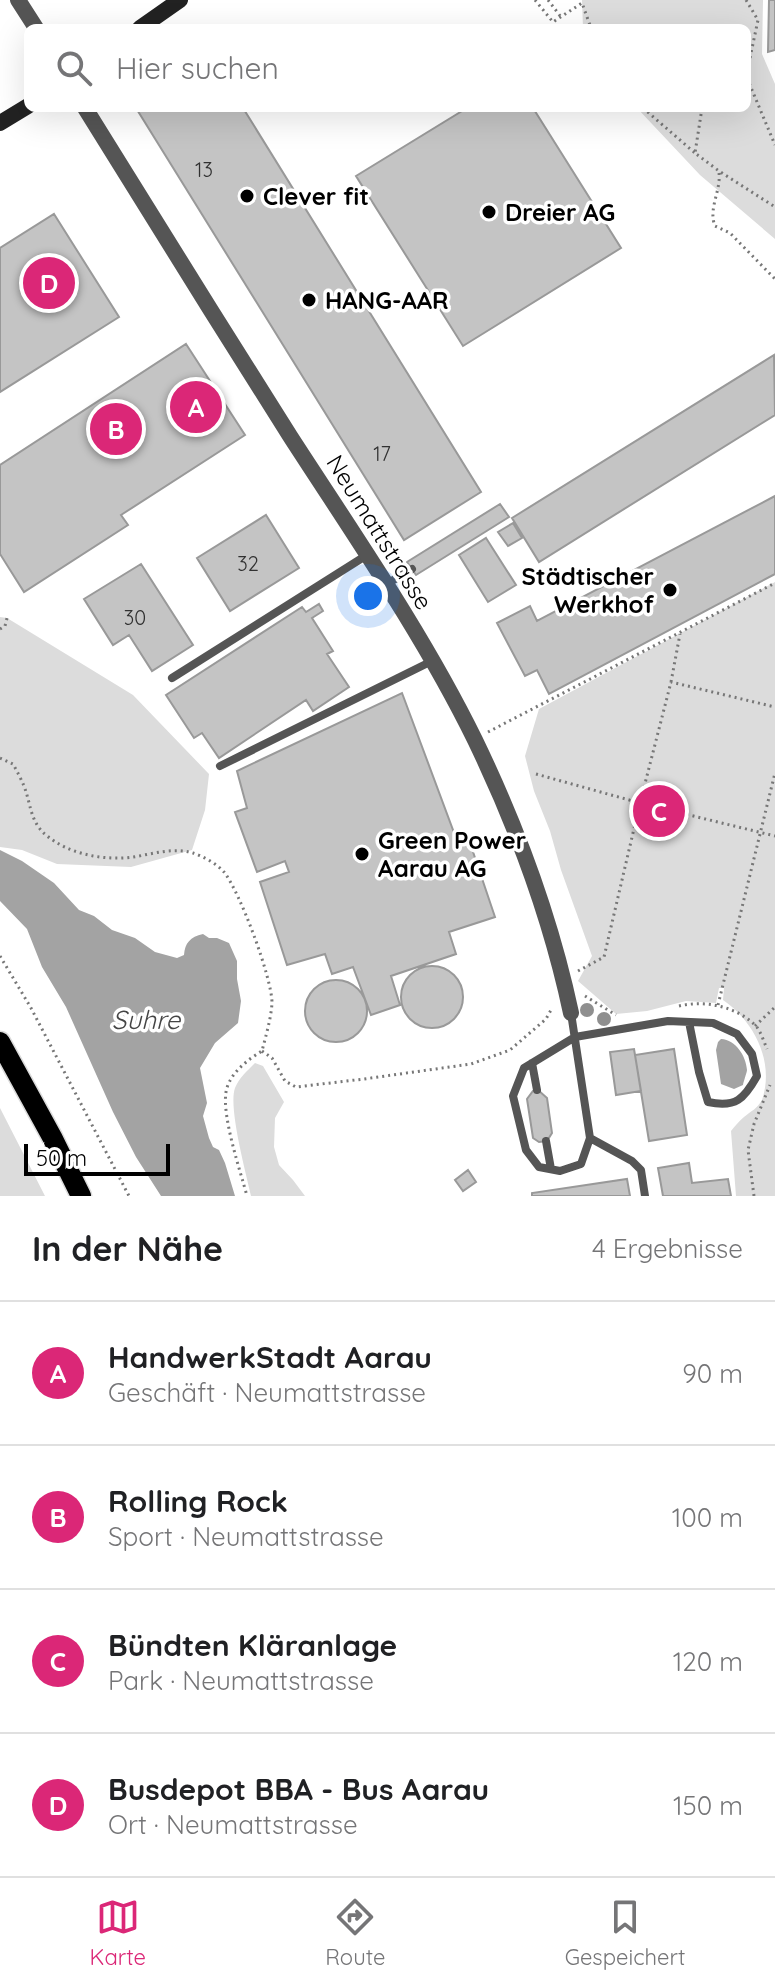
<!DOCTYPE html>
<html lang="de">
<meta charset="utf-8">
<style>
body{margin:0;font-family:Quicksand,sans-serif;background:#f2f2f2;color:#202124}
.scale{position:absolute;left:24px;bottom:20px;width:146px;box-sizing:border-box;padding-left:8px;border:4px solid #000;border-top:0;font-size:22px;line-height:28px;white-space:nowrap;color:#000;-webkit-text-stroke:6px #fff;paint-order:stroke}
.you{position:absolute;left:368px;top:596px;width:28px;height:28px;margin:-20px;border:6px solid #fff;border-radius:50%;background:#1a73e8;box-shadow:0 0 0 12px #1a73e833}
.badge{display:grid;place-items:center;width:52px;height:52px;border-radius:50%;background:#db2777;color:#fff;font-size:26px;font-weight:700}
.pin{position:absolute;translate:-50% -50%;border:4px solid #fff;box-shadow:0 2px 8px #0006}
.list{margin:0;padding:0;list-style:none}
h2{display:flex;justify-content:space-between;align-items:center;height:104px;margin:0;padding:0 32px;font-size:34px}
h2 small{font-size:26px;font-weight:400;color:#757577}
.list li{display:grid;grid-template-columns:52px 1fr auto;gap:24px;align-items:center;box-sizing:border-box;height:144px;padding:0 32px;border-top:2px solid #e0e0e0}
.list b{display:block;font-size:30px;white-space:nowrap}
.list p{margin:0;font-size:26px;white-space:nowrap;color:#757577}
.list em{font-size:26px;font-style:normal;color:#757577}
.icon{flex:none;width:44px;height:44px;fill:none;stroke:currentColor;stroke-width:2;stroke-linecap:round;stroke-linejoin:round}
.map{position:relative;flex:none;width:775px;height:1196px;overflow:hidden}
.search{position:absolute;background:#fff;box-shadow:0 8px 32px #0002;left:24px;right:24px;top:24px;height:88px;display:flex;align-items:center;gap:20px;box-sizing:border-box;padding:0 28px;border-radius:12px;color:#757577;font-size:30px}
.sheet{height:680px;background:#fff}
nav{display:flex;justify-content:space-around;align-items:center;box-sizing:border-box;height:112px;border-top:2px solid #e0e0e0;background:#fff;font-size:22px;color:#757577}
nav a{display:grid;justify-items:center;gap:4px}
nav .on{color:#db2777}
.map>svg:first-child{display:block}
.green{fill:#dcdcdc}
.water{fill:#a3a3a3}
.building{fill:#c4c4c4;stroke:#999;stroke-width:2}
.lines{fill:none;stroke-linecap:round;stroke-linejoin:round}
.primary-casing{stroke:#dbdbdb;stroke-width:23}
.path{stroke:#777;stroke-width:3;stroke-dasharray:2 4;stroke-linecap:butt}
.service{stroke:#555;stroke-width:8}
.minor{stroke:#555;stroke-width:16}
.secondary{stroke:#222;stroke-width:16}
.primary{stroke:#000;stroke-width:20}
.tree{fill:#8f8f8f}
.poi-dot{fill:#000;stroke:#fff;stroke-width:3}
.labels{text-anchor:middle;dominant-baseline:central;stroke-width:7;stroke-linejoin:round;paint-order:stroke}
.number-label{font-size:20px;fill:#313131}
.poi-label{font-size:24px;font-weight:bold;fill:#000;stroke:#fff;text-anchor:start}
.street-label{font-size:24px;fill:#000;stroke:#fff}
.water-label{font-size:26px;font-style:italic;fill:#444;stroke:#fff}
</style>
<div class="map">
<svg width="775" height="1196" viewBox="0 0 775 1196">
<rect width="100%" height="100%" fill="#fff"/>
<path class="green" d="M 582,0 L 763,0 L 762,54 L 775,84 L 775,239 L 700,175 L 637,108 L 747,108 L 747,28 L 583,28 Z
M 775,582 L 775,1196 L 736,1196 L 731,1131 C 735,1126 739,1121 744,1117 C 751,1111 757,1109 762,1100 C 775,1062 754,1021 723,1000 L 724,988 L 719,988 L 716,1003 L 686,1001 L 647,1011 L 616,1014 L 578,981 L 592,956 L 561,870 L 550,831 L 534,791 L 525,756 L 539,709 Z
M 0,617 L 7,618 L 133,695 L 209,774 L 205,810 L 192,850 L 131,867 L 57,864 L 22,850 L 0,847 Z
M 255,1063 L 263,1066 L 284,1102 L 275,1118 L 274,1147 L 279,1165 L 293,1180 L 305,1196 L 251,1196 C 246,1173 228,1107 235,1088 C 239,1078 247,1071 255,1063 Z
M 0,1108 L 45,1196 L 0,1196 Z"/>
<path class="water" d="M 0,850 L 22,861 L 54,883 L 79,910 L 94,916 L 112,930 L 135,938 L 155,952 L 177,958 L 184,955 C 185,943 190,937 203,934 L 209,938 L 217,938 L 229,943 L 237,961 L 237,979 L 241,1001 L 238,1023 L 215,1043 L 200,1068 L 207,1103 L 203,1116 L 209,1138 L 213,1147 L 219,1150 L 225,1163 L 235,1196 L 161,1196 L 136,1157 L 113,1112 L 66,1007 L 42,967 L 27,929 L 0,901 Z
M 721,1039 C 736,1040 746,1056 747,1070 C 747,1072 743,1083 743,1085 L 734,1089 L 721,1084 L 716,1050 L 718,1042 Z"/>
<path class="building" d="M 769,0 L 775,0 L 775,50 L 768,52 Z
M 136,108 L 243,108 L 481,492 L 404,540 Z
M 467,108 L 533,108 L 621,248 L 463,346 L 356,176 Z
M 54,214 L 119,317 L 0,392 L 0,248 Z
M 186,344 L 245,435 L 121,515 L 128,525 L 24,592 L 0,554 L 0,465 Z
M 774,355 L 775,415 L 539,562 L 512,518 Z
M 775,496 L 775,574 L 549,694 L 537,670 L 525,676 L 497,623 L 530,606 L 537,621 Z
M 500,504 L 509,517 L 416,575 L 407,562 Z
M 266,515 L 299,568 L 230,611 L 197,558 Z
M 513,523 L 522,538 L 508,546 L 498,532 Z
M 486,538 L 516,585 L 488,602 L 459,555 Z
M 141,564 L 193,645 L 152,671 L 129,635 L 113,645 L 84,599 Z
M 319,604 L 323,611 L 312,618 L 333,651 L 327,654 L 349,687 L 313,711 L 306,700 L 219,758 L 202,733 L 194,738 L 166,695 L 302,607 L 306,612 Z
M 402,693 L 459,846 L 470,843 L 495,917 L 449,932 L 456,954 L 391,976 L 400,1005 L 371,1015 L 353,967 L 332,974 L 325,954 L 287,965 L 260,882 L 289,872 L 285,861 L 257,872 L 235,812 L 247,808 L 237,771 Z
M401 997a31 31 0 1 1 62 0a31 31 0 1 1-62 0Z
M305 1011a31 31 0 1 1 62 0a31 31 0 1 1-62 0Z
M 634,1049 L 641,1091 L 616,1095 L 610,1052 Z
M 674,1049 L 687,1135 L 649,1141 L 635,1055 Z
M 538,1090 L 547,1098 L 552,1133 L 547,1141 L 539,1142 L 533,1138 L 527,1099 L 533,1091 Z
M 689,1163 L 692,1183 L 728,1179 L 731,1196 L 663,1196 L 658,1168 Z
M 468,1170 L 476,1182 L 463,1191 L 455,1180 Z
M 627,1179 L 630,1196 L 532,1196 L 532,1193 Z"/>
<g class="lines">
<g class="primary-casing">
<path id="primary" d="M 0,1042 L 52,1137 L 81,1196"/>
</g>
<path class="path" d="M 535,0 L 553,22 L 582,3 L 591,28
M 548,0 L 561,17
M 746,0 L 758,20 L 747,72
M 747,78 L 775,145
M 643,108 L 695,153
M 702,108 L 695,153 L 719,171 L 775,207
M 719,173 C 721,191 708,209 715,226 L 730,233 L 775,279
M 0,629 L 5,626 L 7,618
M 671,682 L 680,634
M 488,732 L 775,583
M 0,758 L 13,764 C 17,771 21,779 24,786 C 31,804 30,822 46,835 C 68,854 104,861 133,857 C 153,854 173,847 193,853 C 203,856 217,864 224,872 C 240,892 272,978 272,1003 C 271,1019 266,1035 262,1051 C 247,1060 229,1074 226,1092 C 222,1117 240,1170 247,1196
M 536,774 L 640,803 L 775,836
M 0,956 L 31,1008 L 129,1196
M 578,971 L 604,957 L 640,803 L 671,682 L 775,707
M 585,996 L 616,1015
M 718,1005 L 775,773
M 679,1006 C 705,1000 736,1006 756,1026 C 761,1032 764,1042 767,1049
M 755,1026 L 775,1007
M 262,1051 L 272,1058 L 285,1081 L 296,1087 L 364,1079 L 471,1064 L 510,1050 L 546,1019 L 551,1010
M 754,1196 L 748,1150 L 754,1124 L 770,1085"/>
<path class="service" d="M 385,585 L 412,569
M 172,678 L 367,555
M 220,766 L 432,661
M 571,1013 L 590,1138 L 632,1161 L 641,1170 L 645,1196
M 532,1063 L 537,1090
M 590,1138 L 581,1164 L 560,1171 L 539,1167 L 526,1150 L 513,1096 L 524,1068 L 575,1037 L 668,1021 L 713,1023 L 737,1034 L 752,1054 L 757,1076 C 744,1099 736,1108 708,1102 L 699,1072 L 689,1022
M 546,1141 L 551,1169"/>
<path class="minor" d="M 18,0 L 36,28
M 85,108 C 153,218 221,327 290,436 C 354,535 423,634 475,740 C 517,827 551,919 571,1013"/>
<path class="secondary" d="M 140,28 L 180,0
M 0,123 L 28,106"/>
<use href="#primary" class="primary"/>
</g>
<g class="tree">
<circle cx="587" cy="1010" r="7"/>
<circle cx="604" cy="1019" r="7"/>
</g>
<g class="poi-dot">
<circle cx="247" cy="196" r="8"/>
<circle cx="489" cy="212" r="8"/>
<circle cx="309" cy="300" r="8"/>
<circle cx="670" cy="590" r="8"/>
<circle cx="362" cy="854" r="8"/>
</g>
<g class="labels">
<g class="number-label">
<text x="204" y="169">13</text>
<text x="382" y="453">17</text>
<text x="248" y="563">32</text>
<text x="135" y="617">30</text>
</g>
<g class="poi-label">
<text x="263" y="196">Clever fit</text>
<text x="505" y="212">Dreier AG</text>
<text x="325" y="300">HANG-AAR</text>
<text x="654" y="576" text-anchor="end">Städtischer<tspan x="654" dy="28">Werkhof</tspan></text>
<text x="378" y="840">Green Power<tspan x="378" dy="28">Aarau AG</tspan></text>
</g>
<g class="street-label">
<text transform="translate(380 532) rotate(58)">Neumattstrasse</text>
</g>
<g class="water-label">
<text x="146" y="1019">Suhre</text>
</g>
</g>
</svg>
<div class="scale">50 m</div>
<div class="you"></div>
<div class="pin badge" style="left:196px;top:407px">A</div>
<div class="pin badge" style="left:116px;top:429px">B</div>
<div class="pin badge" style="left:659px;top:811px">C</div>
<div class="pin badge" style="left:49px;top:283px">D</div>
<div class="search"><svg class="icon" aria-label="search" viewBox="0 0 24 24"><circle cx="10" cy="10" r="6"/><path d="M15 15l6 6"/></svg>Hier suchen</div>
</div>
<section class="sheet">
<h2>In der Nähe<small>4 Ergebnisse</small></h2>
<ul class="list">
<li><span class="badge">A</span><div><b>HandwerkStadt Aarau</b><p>Geschäft · Neumattstrasse</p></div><em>90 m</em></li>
<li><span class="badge">B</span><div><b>Rolling Rock</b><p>Sport · Neumattstrasse</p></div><em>100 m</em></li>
<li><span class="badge">C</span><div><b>Bündten Kläranlage</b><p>Park · Neumattstrasse</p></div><em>120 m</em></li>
<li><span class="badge">D</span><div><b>Busdepot BBA - Bus Aarau</b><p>Ort · Neumattstrasse</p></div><em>150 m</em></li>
</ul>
</section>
<nav>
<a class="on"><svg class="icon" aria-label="map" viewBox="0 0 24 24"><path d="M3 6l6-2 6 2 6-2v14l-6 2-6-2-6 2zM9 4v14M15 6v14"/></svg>Karte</a>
<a><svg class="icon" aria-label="directions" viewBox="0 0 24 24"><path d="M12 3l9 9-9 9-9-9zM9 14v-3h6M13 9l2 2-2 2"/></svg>Route</a>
<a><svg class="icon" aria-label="saved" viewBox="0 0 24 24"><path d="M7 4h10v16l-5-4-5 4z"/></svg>Gespeichert</a>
</nav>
